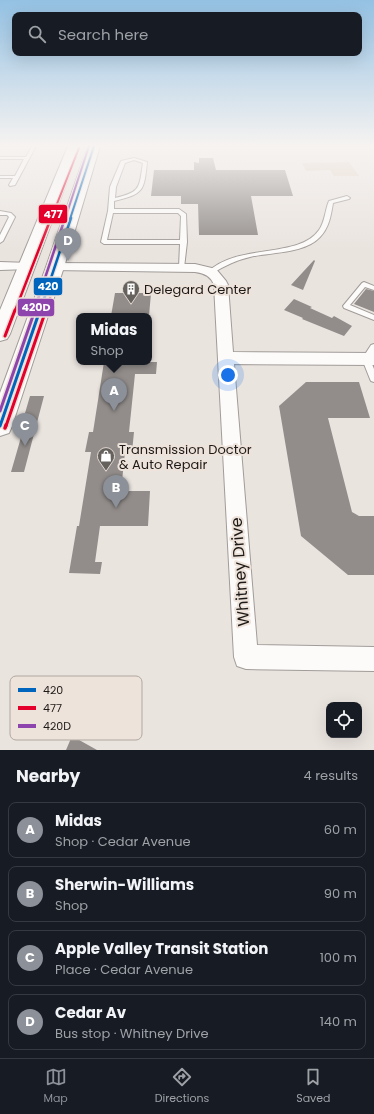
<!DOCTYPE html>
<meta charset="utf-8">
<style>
body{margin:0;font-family:Poppins,sans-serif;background:#242831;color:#f1f3f6}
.controls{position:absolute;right:12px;bottom:12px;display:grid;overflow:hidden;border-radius:8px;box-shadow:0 4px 16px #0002}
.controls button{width:36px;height:36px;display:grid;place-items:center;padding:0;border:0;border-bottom:1px solid #363941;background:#171b24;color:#f1f3f6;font:20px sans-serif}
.you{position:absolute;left:228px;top:375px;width:14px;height:14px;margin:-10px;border:3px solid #fff;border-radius:50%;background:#1a73e8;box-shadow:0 0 0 6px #1a73e833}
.badge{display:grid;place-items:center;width:26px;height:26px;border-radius:50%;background:#8c9099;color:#fff;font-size:13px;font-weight:700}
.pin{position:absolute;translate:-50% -33px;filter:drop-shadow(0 1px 2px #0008)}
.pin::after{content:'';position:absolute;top:21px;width:14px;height:12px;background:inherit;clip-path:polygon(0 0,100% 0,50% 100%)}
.popup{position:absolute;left:76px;top:313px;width:76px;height:52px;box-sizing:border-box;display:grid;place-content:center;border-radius:8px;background:#171b24;filter:drop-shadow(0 1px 3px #0005);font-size:13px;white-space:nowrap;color:#9ea1a6}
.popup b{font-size:15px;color:#f1f3f6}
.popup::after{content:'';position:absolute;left:50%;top:100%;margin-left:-8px;border:8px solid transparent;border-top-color:#171b24}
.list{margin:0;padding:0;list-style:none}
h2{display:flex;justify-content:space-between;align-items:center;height:52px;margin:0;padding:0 16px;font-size:17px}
h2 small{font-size:13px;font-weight:400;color:#9ea1a6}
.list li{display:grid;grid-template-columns:26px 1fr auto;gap:12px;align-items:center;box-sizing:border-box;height:56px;margin:0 8px 8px;padding:0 8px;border:1px solid #363941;border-radius:8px}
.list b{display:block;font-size:15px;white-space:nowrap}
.list p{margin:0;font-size:13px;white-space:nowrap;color:#9ea1a6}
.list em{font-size:13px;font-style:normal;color:#9ea1a6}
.icon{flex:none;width:22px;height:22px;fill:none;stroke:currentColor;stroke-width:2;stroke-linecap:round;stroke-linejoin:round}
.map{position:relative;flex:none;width:374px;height:750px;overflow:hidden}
.search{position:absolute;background:#171b24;box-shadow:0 4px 16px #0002;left:12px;right:12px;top:12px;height:44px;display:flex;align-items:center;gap:10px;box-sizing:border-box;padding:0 14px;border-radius:8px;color:#9ea1a6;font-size:15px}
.sheet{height:308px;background:#171b24}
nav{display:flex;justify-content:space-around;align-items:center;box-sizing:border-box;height:56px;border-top:1px solid #363941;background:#171b24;font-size:11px;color:#9ea1a6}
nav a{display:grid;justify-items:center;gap:2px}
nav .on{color:#8c9099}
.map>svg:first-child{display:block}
.green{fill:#e1d1c3}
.building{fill:#928d8b}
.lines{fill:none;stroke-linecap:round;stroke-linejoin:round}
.service-casing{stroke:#a19c99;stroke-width:2}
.minor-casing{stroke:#a19c99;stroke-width:2}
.primary-casing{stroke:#a19c99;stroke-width:2}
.service{fill:#fcfbfa;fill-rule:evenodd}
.minor{fill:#fcfbfa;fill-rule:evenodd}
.primary{fill:#fcfbfa;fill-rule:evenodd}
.bus-1-far2-casing{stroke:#eee3db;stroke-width:4}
.bus-1-far1-casing{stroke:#eee3db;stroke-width:5}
.bus-1-casing{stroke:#eee3db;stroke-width:6}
.bus-2-far3-casing{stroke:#eee3db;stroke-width:4}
.bus-2-far2-casing{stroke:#eee3db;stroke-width:5}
.bus-2-far1-casing{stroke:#eee3db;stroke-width:6}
.bus-2-casing{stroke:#eee3db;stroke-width:6}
.bus-3-far2-casing{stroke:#eee3db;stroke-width:4}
.bus-3-far1-casing{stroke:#eee3db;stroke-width:5}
.bus-3-casing{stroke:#eee3db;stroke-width:6}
.bus-1-far2{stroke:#0065bd;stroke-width:2}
.bus-1-far1{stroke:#0065bd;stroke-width:2.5}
.bus-1{stroke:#0065bd;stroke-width:3}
.bus-2-far3{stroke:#e4002b;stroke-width:2}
.bus-2-far2{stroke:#e4002b;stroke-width:2.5}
.bus-2-far1{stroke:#e4002b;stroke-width:3}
.bus-2{stroke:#e4002b;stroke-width:3.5}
.bus-3-far2{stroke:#8e44ad;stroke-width:2}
.bus-3-far1{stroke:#8e44ad;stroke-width:2.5}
.bus-3{stroke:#8e44ad;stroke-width:3}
.labels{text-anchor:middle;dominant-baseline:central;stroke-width:4;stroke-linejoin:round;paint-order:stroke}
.poi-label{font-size:13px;fill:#1e1a17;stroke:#eee3db;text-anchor:start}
.near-street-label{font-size:16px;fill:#1e1a17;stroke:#eee3db}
.key{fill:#eee3db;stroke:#b0a7a0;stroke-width:1}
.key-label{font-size:11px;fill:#1e1a17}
.line-badge{stroke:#eee3db;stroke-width:1.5}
.badge-label{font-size:11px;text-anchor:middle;font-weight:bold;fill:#fff}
</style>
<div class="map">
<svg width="374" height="750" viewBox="0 0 374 750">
<rect width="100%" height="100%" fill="#eae4df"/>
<path class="green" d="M 349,162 L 359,176 L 334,176 L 330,170 L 306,171 L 302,163 Z"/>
<path class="building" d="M 199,158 L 213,158 L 216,170 L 285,170 L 293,196 L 251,196 L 258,235 L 199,235 L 198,204 L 181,204 L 181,196 L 151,196 L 154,170 L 194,170 L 194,162 L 199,163 Z
M 314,260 L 315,261 L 303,290 L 291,285 Z
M 366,289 L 374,291 L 374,312 L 354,304 Z
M 115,293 L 151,293 L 149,316 L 111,316 Z
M 294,299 L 312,307 L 310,308 L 332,318 L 334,316 L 352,326 L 344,336 L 302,319 L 303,318 L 284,310 Z
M 104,362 L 157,362 L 156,374 L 135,374 L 129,432 L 134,432 L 132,452 L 125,452 L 121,491 L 150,491 L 148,526 L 100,526 L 95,562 L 102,562 L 100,574 L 69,573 L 77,526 L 79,526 L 91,452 L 85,452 L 89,432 L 93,432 Z
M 306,382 L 359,382 L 370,418 L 328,418 L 352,512 L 359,516 L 374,516 L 374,575 L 348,575 L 301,536 L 279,406 Z
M 30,396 L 44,396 L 24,472 L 11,472 L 26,420 L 23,420 Z
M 72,736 L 97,750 L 66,750 Z"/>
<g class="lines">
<g class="service-casing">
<path id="service" d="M 32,146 L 36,146 L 15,185 L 10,186 L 9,185 L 13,178 L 0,178 L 0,176 L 15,176 L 24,159 L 0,159 L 0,157 L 26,157 Z
M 134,158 L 147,162 C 144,191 144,194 114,201 L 114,209 L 179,209 L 186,214 L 187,242 L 184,268 L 180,268 L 179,267 L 180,244 L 104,244 L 101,242 L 108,211 L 110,187 L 121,161 ZM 134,160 L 143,163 C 139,188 141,192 115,198 L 116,187 L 125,163 ZM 113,213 L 178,213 L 181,216 L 180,240 L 107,240 Z
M 347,196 L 350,198 L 349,199 L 333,203 C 331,215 329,228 320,237 C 304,254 271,252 250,257 C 237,260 224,266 213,273 L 211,274 L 208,272 C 237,243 299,259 319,230 C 325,222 325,210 329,201 Z
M 0,211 L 11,213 L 15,217 L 3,241 L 0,243 L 0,235 L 9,217 L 7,215 L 0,215 Z
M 364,282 L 374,286 L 374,290 L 365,287 L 350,305 L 374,315 L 374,320 L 344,308 L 343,306 L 362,283 Z
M 374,344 L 374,353 L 370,359 L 374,369 L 374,382 L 371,381 L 370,379 L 362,359 L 371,345 Z"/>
</g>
<g class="minor-casing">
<path id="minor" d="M 0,262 L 30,263 L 32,266 L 30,269 L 0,270 Z
M 55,263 L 195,264 L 216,269 L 226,281 L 228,285 L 233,352 L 374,353 L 374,365 L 234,364 L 257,645 L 374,647 L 374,671 L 246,669 L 237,666 L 234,657 L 214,285 C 211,276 204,273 195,272 L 51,270 L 49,267 L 51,264 Z"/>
</g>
<g class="primary-casing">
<path id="primary" d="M 68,146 L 80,146 L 10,334 L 7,339 L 0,341 L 0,310 Z
M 88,146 L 100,146 L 64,267 L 12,426 L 9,433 L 0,436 L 0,393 L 46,267 Z"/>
</g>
<use href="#service" class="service"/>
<use href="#minor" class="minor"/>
<use href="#primary" class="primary"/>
<g class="bus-1-far2-casing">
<path id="bus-1-far2" d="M 70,219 L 94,146"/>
</g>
<g class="bus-1-far1-casing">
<path id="bus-1-far1" d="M 40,311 L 71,218"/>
</g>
<g class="bus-1-casing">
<path id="bus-1" d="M 0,426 L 40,310"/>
</g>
<g class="bus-2-far3-casing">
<path id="bus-2-far3" d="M 51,219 L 79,148"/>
</g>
<g class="bus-2-far2-casing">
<path id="bus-2-far2" d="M 15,311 L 51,218
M 46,311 L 50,298"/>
</g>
<g class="bus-2-far1-casing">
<path id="bus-2-far1" d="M 5,336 L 15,310
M 6,426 L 46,310"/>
</g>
<g class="bus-2-casing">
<path id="bus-2" d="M 5,428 L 6,425"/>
</g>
<g class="bus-3-far2-casing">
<path id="bus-3-far2" d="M 65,219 L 89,146"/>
</g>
<g class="bus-3-far1-casing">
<path id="bus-3-far1" d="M 34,311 L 65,218"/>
</g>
<g class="bus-3-casing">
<path id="bus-3" d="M 0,411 L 35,310"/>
</g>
<use href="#bus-1-far2" class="bus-1-far2"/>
<use href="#bus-1-far1" class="bus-1-far1"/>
<use href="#bus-1" class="bus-1"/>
<use href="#bus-2-far3" class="bus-2-far3"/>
<use href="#bus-2-far2" class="bus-2-far2"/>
<use href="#bus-2-far1" class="bus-2-far1"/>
<use href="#bus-2" class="bus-2"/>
<use href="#bus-3-far2" class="bus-3-far2"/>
<use href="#bus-3-far1" class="bus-3-far1"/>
<use href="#bus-3" class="bus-3"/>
</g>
<linearGradient id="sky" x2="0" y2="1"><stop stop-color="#94c1e3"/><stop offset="0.58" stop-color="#f6f3f1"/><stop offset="1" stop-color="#f6f3f1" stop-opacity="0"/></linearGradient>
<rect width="374" height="250" fill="url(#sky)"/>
<defs>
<g id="building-pin" transform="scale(0.9)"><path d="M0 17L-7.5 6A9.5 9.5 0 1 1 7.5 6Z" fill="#65615d" stroke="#eee3db"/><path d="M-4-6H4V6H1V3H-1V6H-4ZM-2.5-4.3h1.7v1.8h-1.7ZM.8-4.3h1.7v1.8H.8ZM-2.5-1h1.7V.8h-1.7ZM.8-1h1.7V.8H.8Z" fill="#fff"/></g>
<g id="shop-pin" transform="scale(0.9)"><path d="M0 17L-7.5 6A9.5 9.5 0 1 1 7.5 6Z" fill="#65615d" stroke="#eee3db"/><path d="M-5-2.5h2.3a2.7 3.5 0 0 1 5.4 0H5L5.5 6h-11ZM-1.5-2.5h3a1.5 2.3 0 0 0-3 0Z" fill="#fff"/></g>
</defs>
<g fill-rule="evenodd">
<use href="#building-pin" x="131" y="289"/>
<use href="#shop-pin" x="106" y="456"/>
</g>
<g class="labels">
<g class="poi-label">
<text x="144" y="289">Delegard Center</text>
<text x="119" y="449">Transmission Doctor<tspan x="119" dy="15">&amp; Auto Repair</tspan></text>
</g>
<g class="near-street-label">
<text transform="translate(240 572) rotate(-94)">Whitney Drive</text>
</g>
</g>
<rect x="10" y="676" width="132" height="64" rx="6" class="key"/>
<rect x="18" y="688" width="18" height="4" fill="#0065bd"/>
<rect x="18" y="706" width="18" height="4" fill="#e4002b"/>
<rect x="18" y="724" width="18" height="4" fill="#8e44ad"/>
<g class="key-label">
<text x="43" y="694">420</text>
<text x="43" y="712">477</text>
<text x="43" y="730">420D</text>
</g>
<g class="line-badge">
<rect x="38" y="204" width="30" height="20" rx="4" fill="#e4002b"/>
<rect x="33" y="277" width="30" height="19" rx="4" fill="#0065bd"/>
<rect x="17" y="298" width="38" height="19" rx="4" fill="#8e44ad"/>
</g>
<g class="badge-label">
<text x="53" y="218">477</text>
<text x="48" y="290">420</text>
<text x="36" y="311">420D</text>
</g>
</svg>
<div class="controls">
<button><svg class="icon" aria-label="locate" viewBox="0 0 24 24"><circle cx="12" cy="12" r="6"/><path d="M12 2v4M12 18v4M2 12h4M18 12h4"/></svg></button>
</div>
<div class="you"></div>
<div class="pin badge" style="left:114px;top:411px">A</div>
<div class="popup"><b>Midas</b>Shop</div>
<div class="pin badge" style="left:116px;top:508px">B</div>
<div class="pin badge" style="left:25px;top:446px">C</div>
<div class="pin badge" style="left:68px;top:261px">D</div>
<div class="search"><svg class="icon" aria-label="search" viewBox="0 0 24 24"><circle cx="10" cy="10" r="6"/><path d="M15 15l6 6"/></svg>Search here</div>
</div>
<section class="sheet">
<h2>Nearby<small>4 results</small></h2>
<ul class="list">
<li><span class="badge">A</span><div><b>Midas</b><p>Shop · Cedar Avenue</p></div><em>60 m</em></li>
<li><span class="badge">B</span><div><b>Sherwin-Williams</b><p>Shop</p></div><em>90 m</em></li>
<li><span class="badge">C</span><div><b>Apple Valley Transit Station</b><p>Place · Cedar Avenue</p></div><em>100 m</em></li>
<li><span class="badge">D</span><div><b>Cedar Av</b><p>Bus stop · Whitney Drive</p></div><em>140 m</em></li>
</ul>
</section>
<nav>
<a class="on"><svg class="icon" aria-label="map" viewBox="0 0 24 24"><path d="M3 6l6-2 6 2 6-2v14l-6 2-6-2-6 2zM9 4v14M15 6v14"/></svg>Map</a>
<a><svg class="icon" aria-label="directions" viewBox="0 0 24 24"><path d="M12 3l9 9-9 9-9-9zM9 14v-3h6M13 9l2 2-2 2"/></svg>Directions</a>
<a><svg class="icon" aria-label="saved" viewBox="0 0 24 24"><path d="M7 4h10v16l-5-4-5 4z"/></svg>Saved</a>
</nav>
